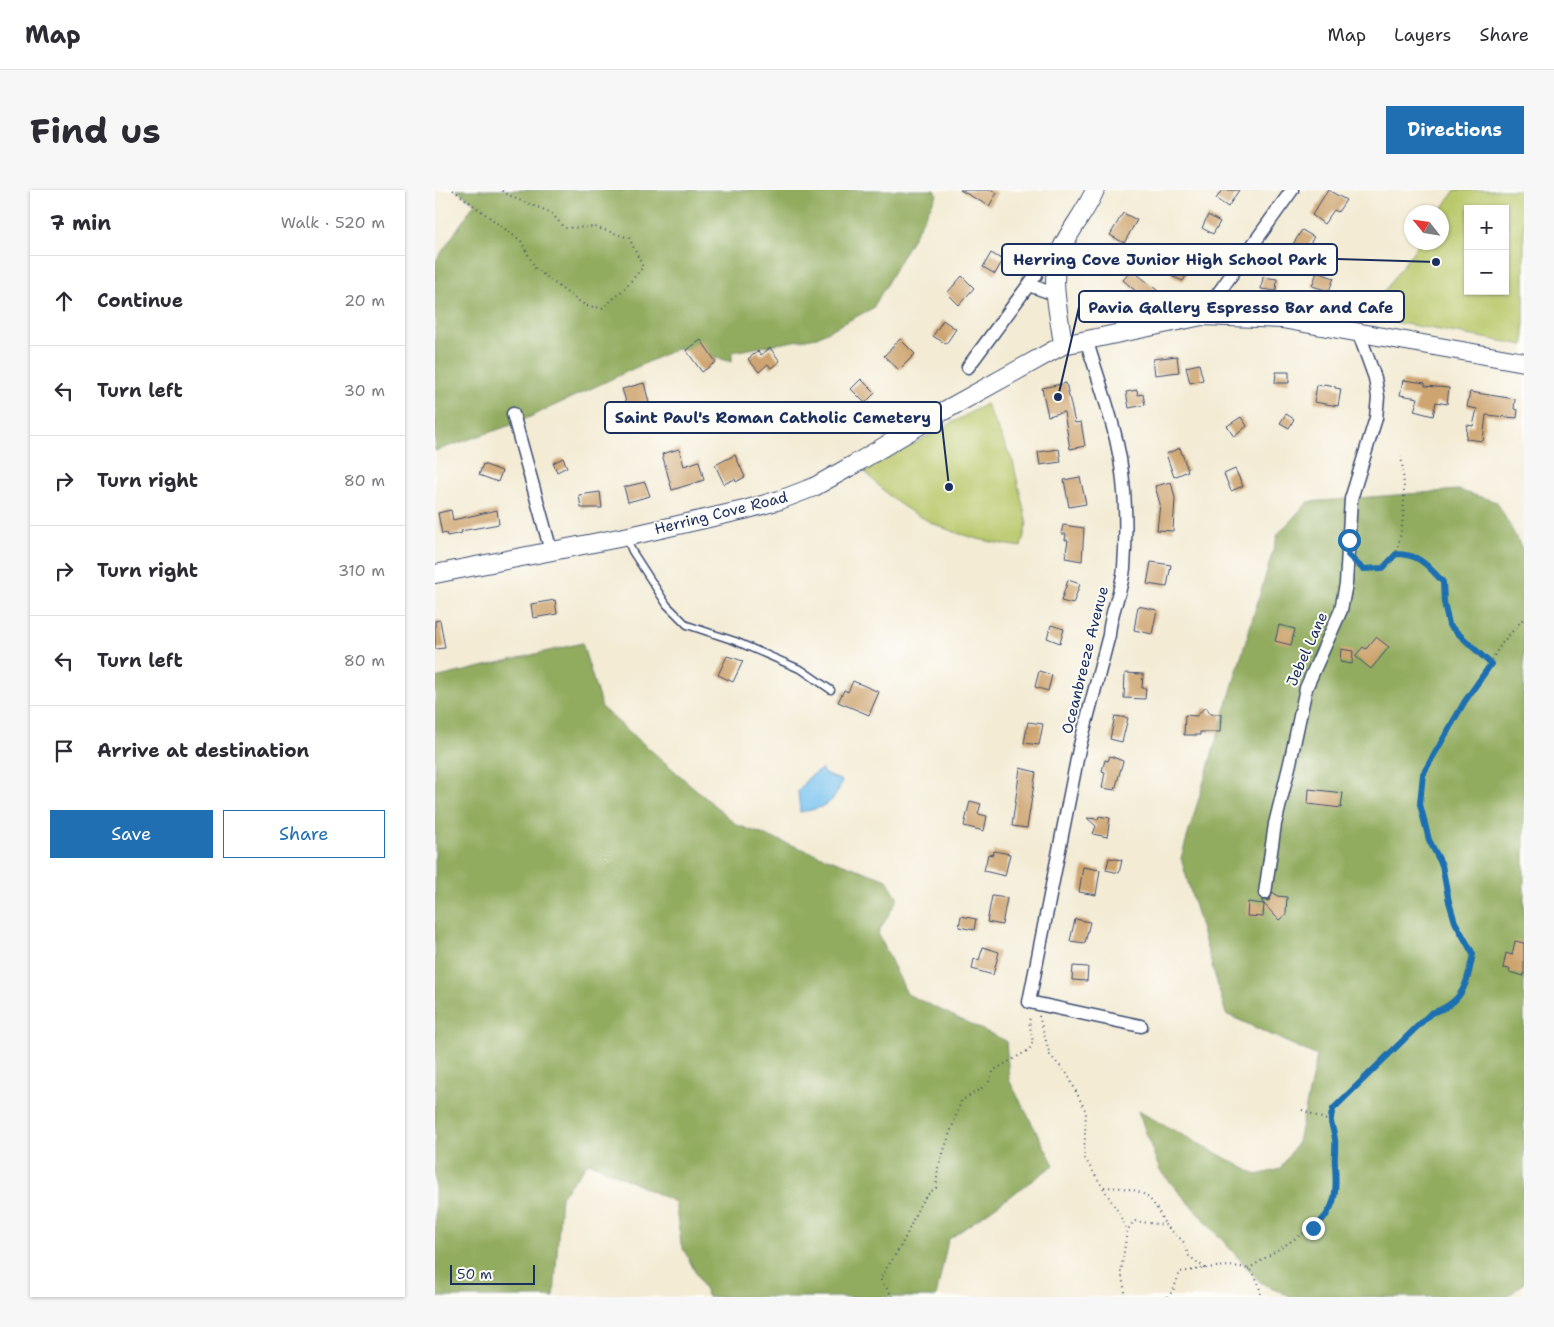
<!DOCTYPE html>
<meta charset="utf-8">
<style>
body{margin:0;font-family:"Shantell Sans",sans-serif;background:#f7f7f7;color:#2b2b33}
.controls{position:absolute;right:15px;top:15px;display:grid;overflow:hidden;border-radius:0px;box-shadow:0 1px 4px #0004}
.controls button{width:45px;height:45px;display:grid;place-items:center;padding:0;border:0;border-bottom:1px solid #e1e1e2;background:#fff;color:#2b2b33;font:25px sans-serif}
.compass{position:absolute;left:969px;top:15px;width:45px;height:45px;border-radius:50%;background:#fff;box-shadow:0 1px 4px #0004;rotate:300deg}
.scale{position:absolute;left:15px;bottom:12px;width:85px;box-sizing:border-box;padding-left:5px;border:2px solid #1b2f5e;border-top:0;font-size:14px;line-height:18px;white-space:nowrap;color:#1b2f5e;-webkit-text-stroke:4px #fdfcf7;paint-order:stroke}
.stop{position:absolute;width:15px;height:15px;margin:-11px;border:4px solid #1f6fb2;border-radius:50%;background:#fff}
.stop.end{background:#1f6fb2;border-color:#fff;box-shadow:0 1px 5px #0008}
.list{margin:0;padding:0;list-style:none}
h2{display:flex;justify-content:space-between;align-items:center;height:65px;margin:0;padding:0 20px;font-size:21px}
h2 small{font-size:16px;font-weight:400;color:#7c7c81}
.list li{display:grid;grid-template-columns:32px 1fr auto;gap:15px;align-items:center;box-sizing:border-box;height:90px;padding:0 20px;border-top:1px solid #e1e1e2}
.list b{display:block;font-size:19px;white-space:nowrap}
.list em{font-size:16px;font-style:normal;color:#7c7c81}
.actions{display:flex;gap:10px;padding:15px 20px}
.actions a{flex:1;padding:11px 0;border:1px solid #1f6fb2;border-radius:0px;text-align:center;font-size:18px;color:#1f6fb2}
.actions .main{background:#1f6fb2;color:#fff}
.icon{flex:none;width:28px;height:28px;fill:none;stroke:currentColor;stroke-width:2;stroke-linecap:round;stroke-linejoin:round}
.map{position:relative;flex:none;width:1089px;height:1107px;overflow:hidden;border-radius:0px}
header{display:flex;align-items:center;gap:30px;box-sizing:border-box;height:70px;padding:0 25px;background:#fff;border-bottom:1px solid #e1e1e2}
header strong{font-size:24px}
nav{display:flex;gap:28px;margin-inline-start:auto;font-size:18px}
.intro{display:flex;align-items:center;justify-content:space-between;box-sizing:border-box;height:120px;padding:0 30px}
h1{margin:0;font-size:35px}
.button{padding:12px 22px;border-radius:0px;background:#1f6fb2;color:#fff;font-size:18px;font-weight:700}
main{display:flex;gap:30px;padding:0 30px}
aside{flex:1;background:#fff;border-radius:0px;box-shadow:0 1px 4px #0004}
.map>svg:first-child{display:block}
.green{fill:#b9c86a;stroke:#6a7c64;fill-rule:evenodd}
.forest{fill:#92ac5e;stroke:#566e5e}
.water{fill:#75c1ef;stroke:#4878a6}
.building{fill:#cea470}
.lines{fill:none;stroke-linecap:round;stroke-linejoin:round}
.lane-casing{stroke:#3b4b70;stroke-width:9}
.street-casing{stroke:#3b4b70;stroke-width:15}
.secondary-casing{stroke:#3b4b70;stroke-width:20}
.path{stroke:#3b4b70;stroke-width:2;stroke-dasharray:1 4;stroke-linecap:butt}
.lane{stroke:#fff;stroke-width:6}
.street{stroke:#fff;stroke-width:12}
.secondary{stroke:#fff;stroke-width:18}
.route{stroke:#1f6fb2;stroke-width:6}
.labels{text-anchor:middle;dominant-baseline:central;stroke-width:4;stroke-linejoin:round;paint-order:stroke}
.street-label{font-size:15px;fill:#1b2f5e;stroke:#fdfcf7}
.leader{fill:none;stroke:#1b2f5e;stroke-width:2}
.callout-dot{fill:#1b2f5e;stroke:#fdfcf7;stroke-width:2}
.callout{fill:#fdfcf7;stroke:#1b2f5e;stroke-width:2}
.callout-label{font-size:16px;text-anchor:middle;font-weight:bold;fill:#1b2f5e}
</style>
<header>
<strong>Map</strong>
<nav><a>Map</a><a>Layers</a><a>Share</a></nav>
</header>
<div class="intro"><h1>Find us</h1><a class="button">Directions</a></div>
<main>
<aside>
<h2>7 min<small>Walk · 520 m</small></h2>
<ul class="list">
<li><svg class="icon" aria-label="ahead" viewBox="0 0 24 24"><path d="M12 20V5M6 11l6-6 6 6"/></svg><div><b>Continue</b></div><em>20 m</em></li>
<li><svg class="icon" aria-label="left" viewBox="0 0 24 24"><path d="M17 20v-9H6M10 6l-5 5 5 5"/></svg><div><b>Turn left</b></div><em>30 m</em></li>
<li><svg class="icon" aria-label="right" viewBox="0 0 24 24"><path d="M7 20v-9h11M14 6l5 5-5 5"/></svg><div><b>Turn right</b></div><em>80 m</em></li>
<li><svg class="icon" aria-label="right" viewBox="0 0 24 24"><path d="M7 20v-9h11M14 6l5 5-5 5"/></svg><div><b>Turn right</b></div><em>310 m</em></li>
<li><svg class="icon" aria-label="left" viewBox="0 0 24 24"><path d="M17 20v-9H6M10 6l-5 5 5 5"/></svg><div><b>Turn left</b></div><em>80 m</em></li>
<li><svg class="icon" aria-label="arrive" viewBox="0 0 24 24"><path d="M6 21V4h12l-3 4 3 4H6"/></svg><div><b>Arrive at destination</b></div></li>
</ul>
<div class="actions"><a class="main">Save</a><a>Share</a></div>
</aside>
<div class="map">
<svg width="1089" height="1107" viewBox="0 0 1089 1107">
<rect width="100%" height="100%" fill="#fdfcf7"/>
<filter id="ink" filterUnits="userSpaceOnUse"><feTurbulence type="fractalNoise" baseFrequency=".02" numOctaves="2"/><feDisplacementMap in="SourceGraphic" scale="10" xChannelSelector="R" yChannelSelector="G"/><feConvolveMatrix kernelMatrix="1 2 1 2 8 2 1 2 1" color-interpolation-filters="sRGB"/></filter>
<filter id="wash" filterUnits="userSpaceOnUse"><feTurbulence type="fractalNoise" baseFrequency=".0096" numOctaves="4" result="noise"/><feDisplacementMap in="SourceGraphic" scale="20" xChannelSelector="R" yChannelSelector="G"/><feGaussianBlur stdDeviation="1.12" result="paint"/><feColorMatrix in="noise" values="0 0 0 0 0 0 0 0 0 0 0 0 0 0 0 0 0 1.4 0 .05"/><feComposite in="paint" operator="in"/></filter>
<g filter="url(#wash)">
<rect width="100%" height="100%" fill="#f3ebd4"/>
<path class="green" d="M 1020,0 L 1089,0 L 1089,155 L 931,127 L 984,53 L 1006,52 L 1006,22 L 1005,22 ZM 1033,19 L 1070,19 L 1070,101 L 1033,101 Z
M 551,214 L 578,272 L 592,333 L 586,357 C 538,350 504,341 463,313 C 451,304 440,292 429,281 Z"/>
<path class="forest" d="M 21,0 L 500,0 L 502,5 L 438,118 L 382,147 L 297,162 L 297,172 L 243,158 L 82,233 L 0,261 L 0,72 L 40,13 Z
M 1023,300 L 1062,312 L 1089,362 L 1089,1093 L 1072,1107 L 857,1107 L 826,1093 L 725,981 L 703,921 L 822,985 L 845,979 L 863,952 L 882,866 L 791,824 L 746,668 L 843,344 L 873,312 Z
M 147,453 L 167,518 L 302,635 L 452,690 L 463,708 L 443,743 L 472,804 L 571,851 L 574,890 L 619,975 L 513,1050 L 501,1107 L 273,1107 L 246,1054 L 240,1012 L 154,972 L 126,1006 L 119,1107 L 0,1107 L 0,488 Z"/>
<path class="water" d="M 387,579 L 388,583 L 407,591 C 399,615 389,618 365,622 L 363,601 L 373,588 Z"/>
<g id="blocks">
<path class="building" d="M 525,0 L 557,0 L 562,3 L 554,16 Z
M 787,0 L 804,0 L 793,17 L 781,9 Z
M 893,0 L 911,10 L 903,22 L 899,20 L 889,34 L 877,25 Z
M 688,23 L 702,30 L 689,53 L 675,45 Z
M 773,25 L 785,32 L 778,44 L 767,38 Z
M 867,40 L 879,47 L 867,66 L 855,59 Z
M 734,61 L 758,73 L 748,91 L 736,86 L 738,82 L 726,77 Z
M 556,63 L 568,70 L 560,84 L 548,77 Z
M 697,80 L 722,100 L 712,111 L 688,90 Z
M 882,82 L 899,88 L 894,101 L 877,96 Z
M 527,86 L 539,98 L 524,115 L 512,103 Z
M 828,87 L 842,89 L 841,101 L 826,99 Z
M 508,130 L 521,139 L 511,154 L 498,146 Z
M 465,149 L 480,164 L 464,180 L 449,166 Z
M 266,150 L 281,172 L 267,182 L 251,160 Z
M 335,158 L 345,171 L 336,178 L 333,174 L 324,182 L 313,169 L 323,161 L 326,165 Z
M 742,166 L 744,182 L 720,185 L 718,169 Z
M 764,174 L 768,190 L 755,193 L 751,177 Z
M 841,182 L 854,182 L 854,193 L 840,193 Z
M 426,189 L 440,203 L 430,213 L 416,199 Z
M 968,190 L 990,193 L 990,196 L 1014,198 L 1012,214 L 1001,212 L 998,226 L 979,221 L 983,208 L 965,205 Z
M 209,193 L 214,213 L 193,218 L 187,199 Z
M 631,193 L 640,233 L 646,232 L 650,256 L 635,259 L 629,222 L 613,226 L 607,198 Z
M 889,194 L 900,196 L 900,198 L 906,199 L 903,216 L 879,212 L 882,195 L 888,196 Z
M 702,200 L 703,205 L 708,204 L 710,215 L 694,218 L 691,202 Z
M 1035,202 L 1080,209 L 1079,219 L 1083,220 L 1082,228 L 1051,225 L 1048,251 L 1031,249 L 1032,235 L 1038,236 L 1042,219 L 1032,217 Z
M 851,224 L 859,229 L 854,238 L 845,233 Z
M 806,227 L 812,236 L 799,247 L 792,236 Z
M 745,258 L 753,281 L 739,287 L 731,264 Z
M 244,259 L 249,276 L 264,271 L 269,290 L 237,300 L 227,264 Z
M 624,259 L 626,272 L 605,275 L 603,262 Z
M 300,265 L 310,287 L 301,292 L 300,289 L 289,294 L 280,275 Z
M 128,268 L 132,277 L 122,282 L 118,273 Z
M 48,274 L 67,281 L 63,292 L 44,285 Z
M 800,279 L 808,296 L 796,301 L 789,284 Z
M 645,287 L 651,314 L 634,317 L 629,290 Z
M 210,292 L 215,306 L 193,312 L 189,297 Z
M 736,292 L 740,308 L 738,341 L 722,340 L 725,314 L 720,296 Z
M 165,302 L 167,318 L 146,318 L 144,305 Z
M 16,320 L 18,330 L 62,320 L 64,334 L 26,341 L 27,343 L 12,346 L 11,343 L 7,344 L 3,323 Z
M 628,335 L 649,338 L 647,371 L 630,368 L 633,350 L 630,350 L 631,344 L 626,344 Z
M 716,372 L 736,375 L 732,397 L 712,394 Z
M 633,390 L 645,394 L 638,414 L 626,411 Z
M 120,410 L 122,424 L 98,428 L 96,414 Z
M 703,416 L 722,420 L 717,444 L 699,440 Z
M 5,430 L 10,458 L 0,459 L 0,431 Z
M 616,435 L 629,439 L 625,453 L 612,448 Z
M 844,435 L 860,439 L 856,455 L 840,451 Z
M 941,447 L 954,457 L 936,479 L 920,466 L 928,457 L 931,459 Z
M 906,459 L 918,461 L 917,474 L 905,472 Z
M 292,466 L 308,471 L 298,492 L 283,485 Z
M 604,481 L 617,485 L 613,501 L 600,497 Z
M 690,483 L 708,484 L 707,498 L 711,498 L 710,509 L 689,508 Z
M 418,491 L 444,502 L 434,525 L 403,512 L 409,500 L 413,502 Z
M 769,518 L 772,518 L 775,524 L 786,524 L 785,542 L 765,542 L 765,545 L 749,545 L 750,525 L 762,526 Z
M 680,526 L 693,528 L 687,552 L 675,549 Z
M 593,532 L 608,534 L 604,555 L 589,553 Z
M 675,566 L 688,571 L 680,600 L 667,598 L 670,582 L 667,581 L 670,570 L 673,571 Z
M 585,578 L 601,582 L 592,638 L 577,636 Z
M 874,599 L 908,603 L 906,618 L 873,614 Z
M 535,611 L 546,614 L 543,624 L 552,626 L 549,641 L 529,636 Z
M 664,626 L 675,628 L 672,647 L 658,644 L 661,636 L 652,628 L 663,629 Z
M 559,661 L 575,664 L 570,686 L 549,681 L 553,664 L 558,665 Z
M 674,668 L 687,670 L 684,683 L 671,680 Z
M 648,677 L 665,680 L 661,705 L 644,702 Z
M 838,702 L 842,706 L 852,707 L 851,724 L 844,730 L 829,714 L 828,727 L 812,726 L 813,712 L 829,714 L 826,710 L 834,711 Z
M 557,706 L 572,708 L 567,735 L 552,732 Z
M 526,726 L 541,729 L 539,740 L 524,737 Z
M 640,729 L 655,732 L 650,753 L 635,751 Z
M 1080,751 L 1089,753 L 1089,786 L 1074,782 L 1075,779 L 1068,778 L 1071,763 L 1077,765 Z
M 548,757 L 564,762 L 558,785 L 537,779 L 539,769 L 544,770 Z
M 638,776 L 653,777 L 652,791 L 637,790 Z"/>
</g>
</g>
<g filter="url(#ink)">
<use href="#blocks" fill-opacity="0" stroke="#3b4b70" stroke-width="1"/>
<g class="lines">
<g class="lane-casing">
<path id="lane" d="M 191,347 L 197,361 L 232,415 L 252,435 L 300,451 L 367,480 L 396,500"/>
</g>
<g class="street-casing">
<path id="street" d="M 594,95 L 622,105
M 767,126 L 857,0
M 651,149 C 661,182 673,215 681,249 C 691,291 692,335 689,378 C 687,402 675,422 674,445 L 644,559 L 594,812 L 706,836
M 533,177 L 601,85
M 78,224 L 116,361
M 830,703 L 840,634 L 855,573 L 871,498 L 906,420 L 911,394 L 916,309 L 941,228 L 943,207 L 940,188 L 923,141"/>
</g>
<g class="secondary-casing">
<path id="secondary" d="M 628,155 C 625,126 613,88 626,60 C 635,39 651,22 660,0
M 0,384 L 199,345 L 309,320 L 345,310 L 379,297 L 418,275 L 507,222 L 628,155 L 767,126 L 847,129 L 1089,172"/>
</g>
<path class="path" d="M 18,0 L 86,51 L 100,78 L 131,102 L 151,116 L 168,118 L 189,99 L 208,77 L 194,48 L 160,37 L 130,38 L 115,22 L 79,8 L 66,0
M 966,266 C 971,299 970,332 961,364 L 977,364 L 1008,392 L 1009,412 L 1015,435 L 1055,473
M 924,375 L 928,379 L 948,378 L 961,364
M 604,826 L 615,865 L 633,885 L 651,922 L 649,967 L 685,1025 L 692,1041
M 867,920 L 894,931
M 669,997 C 704,998 716,1001 730,1035
M 813,1079 L 892,1028 L 900,1005 L 902,989 L 900,947 L 894,931 L 898,919 L 996,823 C 1028,815 1032,793 1038,764 L 1020,732 L 1007,675 L 994,650 L 985,614 L 988,584 L 1030,511 L 1067,453 L 1089,428
M 458,1107 L 445,1089 C 453,1075 463,1062 470,1048 C 480,1029 482,1010 501,998 L 503,978 L 526,911 L 553,894 L 559,880 L 594,860 L 598,852 L 594,831 L 596,826
M 691,1107 L 686,1082 L 692,1041 L 699,1031 L 730,1035 L 748,1051 L 754,1066 L 771,1079
M 732,1107 L 738,1101 L 745,1082 C 762,1080 797,1072 813,1079 C 822,1084 825,1098 826,1107"/>
<use href="#lane" class="lane"/>
<use href="#street" class="street"/>
<use href="#secondary" class="secondary"/>
</g>
</g>
<g class="lines" filter="url(#ink)">
<path class="route" d="M 878,1038 C 901,1021 902,1003 900,976 C 899,967 901,958 900,949 C 898,934 893,935 898,919 L 996,823 C 1028,814 1032,794 1038,764 L 1020,732 L 1014,712 L 1007,675 L 994,650 L 985,614 L 988,584 L 1030,511 L 1056,474 L 1014,435 L 1009,412 L 1008,392 C 993,376 985,364 961,364 L 948,378 L 928,379 L 913,365 L 914,350"/>
</g>
<g class="labels">
<g class="street-label">
<text transform="translate(286 323) rotate(-14)">Herring Cove Road</text>
<text transform="translate(872 459) rotate(-66)">Jebel Lane</text>
<text transform="translate(650 470) rotate(-76)">Oceanbreeze Avenue</text>
</g>
</g>
<path class="leader" d="M1001 72L902 69M623 207L644 117M514 297L506 227"/>
<g class="callout-dot">
<circle cx="1001" cy="72" r="5"/>
<circle cx="623" cy="207" r="5"/>
<circle cx="514" cy="297" r="5"/>
</g>
<g class="callout">
<rect x="567" y="54" width="335" height="31" rx="5"/>
<rect x="644" y="101" width="325" height="31" rx="5"/>
<rect x="170" y="212" width="336" height="31" rx="5"/>
</g>
<g class="callout-label">
<text x="735" y="75">Herring Cove Junior High School Park</text>
<text x="806" y="123">Pavia Gallery Espresso Bar and Cafe</text>
<text x="338" y="233">Saint Paul's Roman Catholic Cemetery</text>
</g>
</svg>
<div class="controls">
<button>+</button>
<button>−</button>
</div>
<svg class="compass" viewBox="-18 -18 36 36"><path d="M0-13l5 13h-10z" fill="#e53935"/><path d="M0 13l5-13h-10z" fill="#7c7c81"/></svg>
<div class="scale">50 m</div>
<div class="stop" style="left:914px;top:350px"></div>
<div class="stop end" style="left:878px;top:1038px"></div>
</div>
</main>
